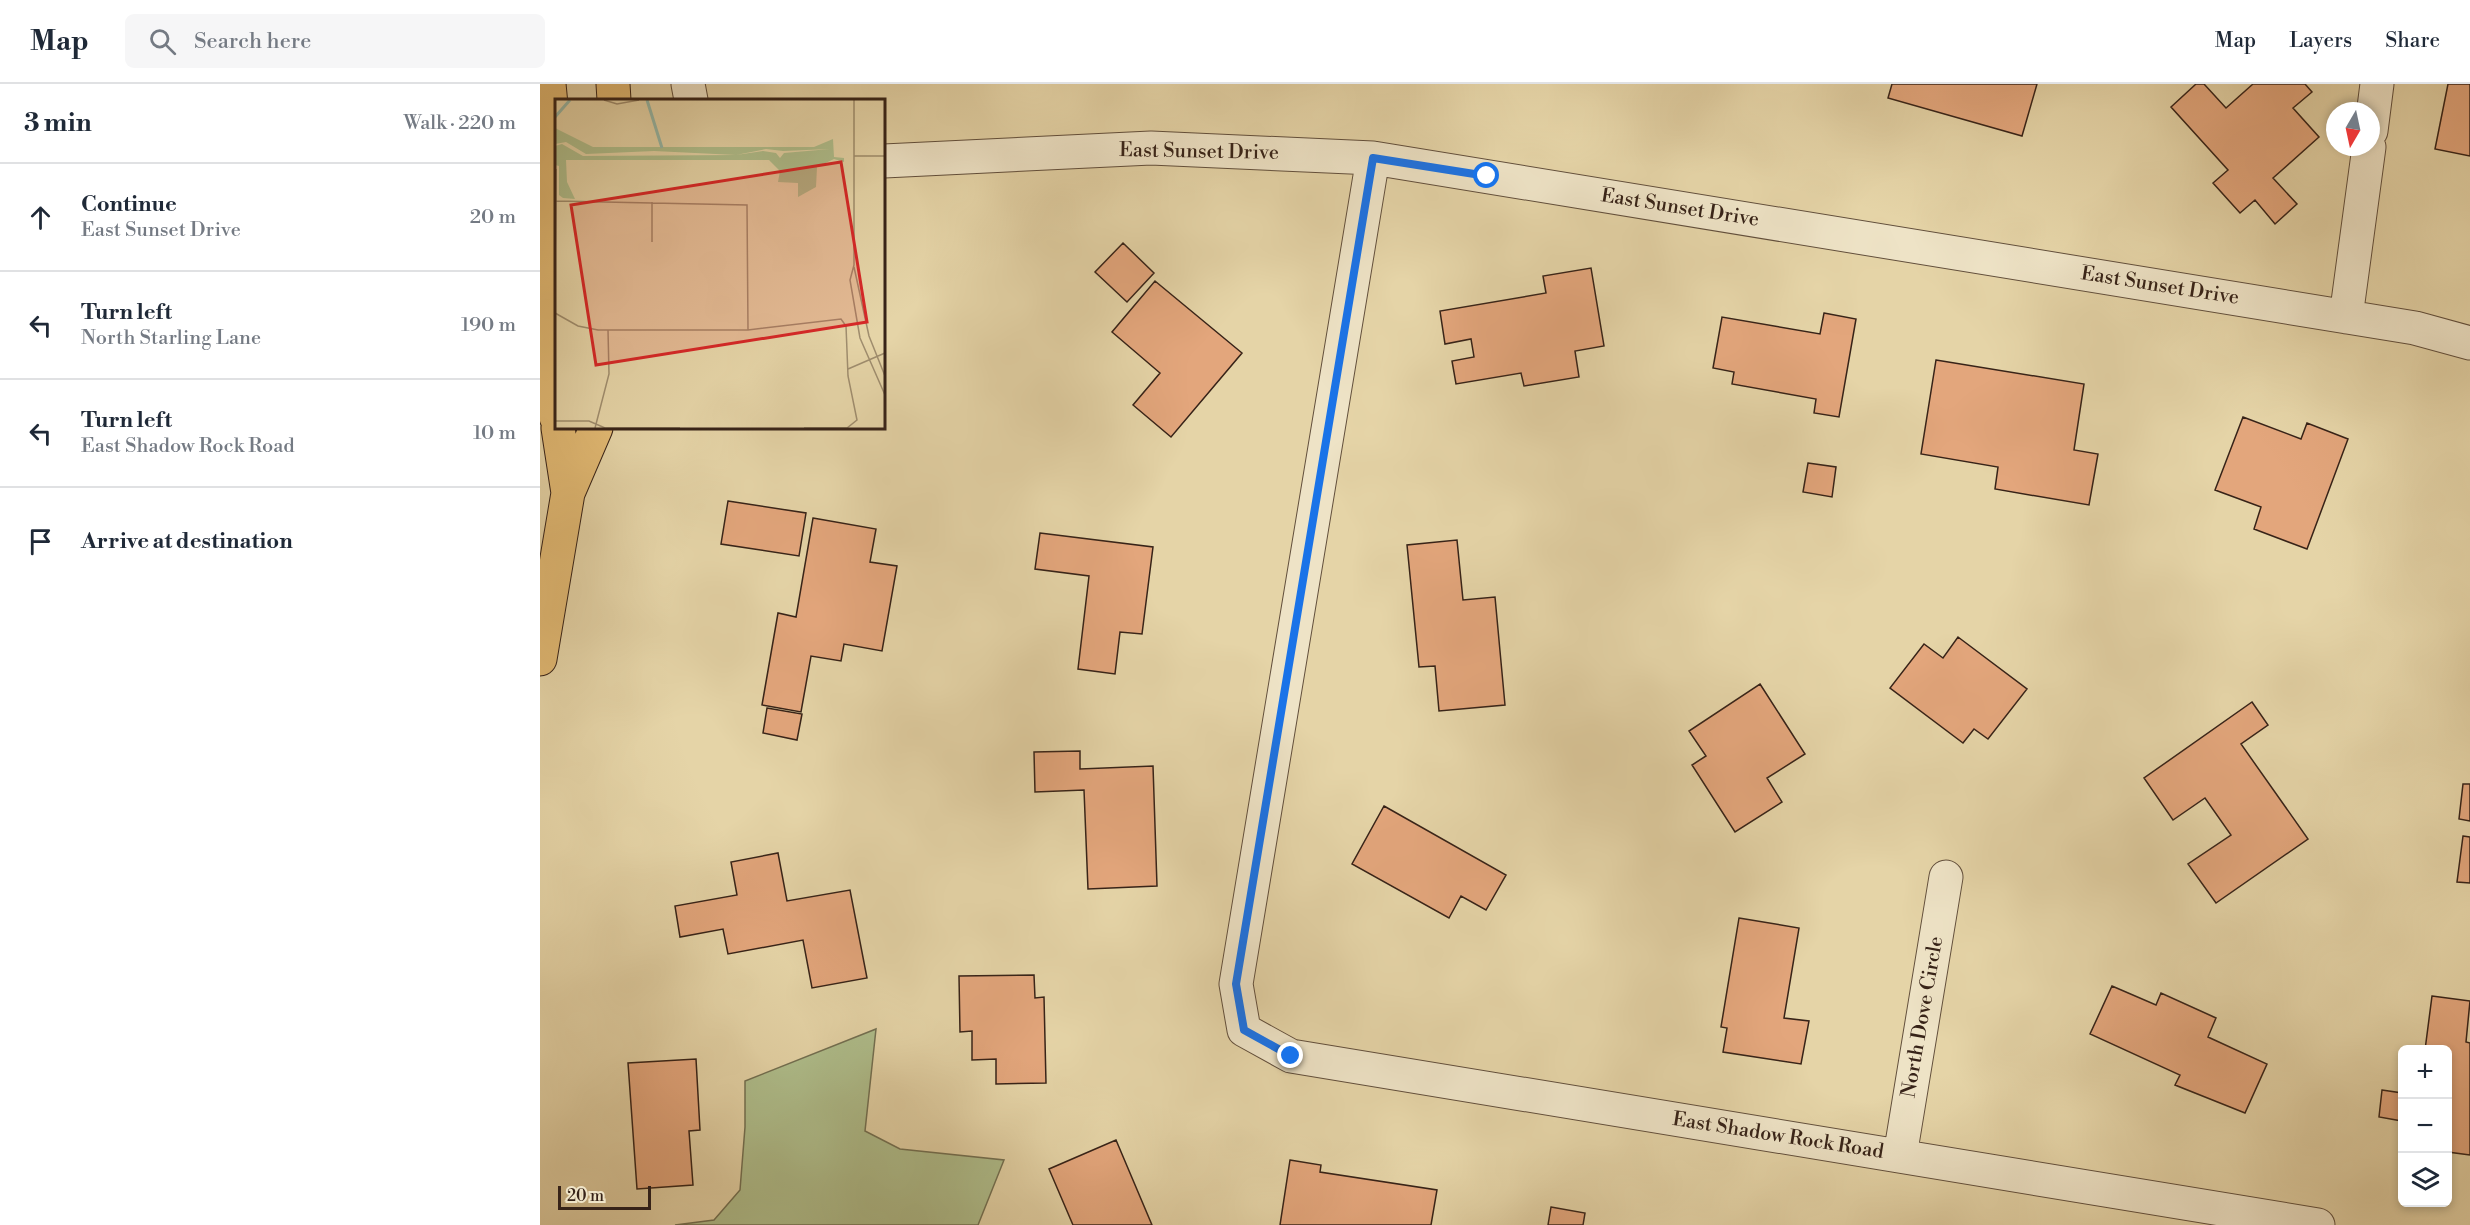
<!DOCTYPE html>
<meta charset="utf-8">
<style>
body{margin:0;font-family:"Libre Bodoni",serif;background:#f6f6f7;color:#1f2937}
.controls{position:absolute;right:18px;bottom:18px;display:grid;overflow:hidden;border-radius:9px;box-shadow:0 3px 9px #0003}
.controls button{width:54px;height:54px;display:grid;place-items:center;padding:0;border:0;border-bottom:2px solid #e0e1e3;background:#fff;color:#1f2937;font:30px sans-serif}
.compass{position:absolute;left:1786px;top:18px;width:54px;height:54px;border-radius:50%;background:#fff;box-shadow:0 3px 9px #0003;rotate:189deg}
.scale{position:absolute;left:18px;bottom:15px;width:93px;box-sizing:border-box;padding-left:6px;border:3px solid #372318;border-top:0;font-size:16px;line-height:21px;white-space:nowrap;color:#372318;-webkit-text-stroke:4px #eee3c6;paint-order:stroke}
.stop{position:absolute;width:18px;height:18px;margin:-14px;border:4px solid #1a73e8;border-radius:50%;background:#fff}
.stop.end{background:#1a73e8;border-color:#fff;box-shadow:0 2px 6px #0008}
.list{margin:0;padding:0;list-style:none}
h2{display:flex;justify-content:space-between;align-items:center;height:78px;margin:0;padding:0 24px;font-size:26px}
h2 small{font-size:20px;font-weight:400;color:#747a83}
.list li{display:grid;grid-template-columns:39px 1fr auto;gap:18px;align-items:center;box-sizing:border-box;height:108px;padding:0 24px;border-top:2px solid #e0e1e3}
.list b{display:block;font-size:22px;white-space:nowrap}
.list p{margin:0;font-size:20px;white-space:nowrap;color:#747a83}
.list em{font-size:20px;font-style:normal;color:#747a83}
.icon{flex:none;width:33px;height:33px;fill:none;stroke:currentColor;stroke-width:2;stroke-linecap:round;stroke-linejoin:round}
.map{position:relative;flex:none;width:1930px;height:1141px;overflow:hidden}
header{display:flex;align-items:center;gap:36px;box-sizing:border-box;height:84px;padding:0 30px;background:#fff;border-bottom:2px solid #e0e1e3}
header strong{font-size:28px}
nav{display:flex;gap:33px;margin-inline-start:auto;font-size:21px}
.search{width:420px;height:54px;background:#f6f6f7;display:flex;align-items:center;gap:15px;box-sizing:border-box;padding:0 21px;border-radius:9px;color:#747a83;font-size:22px}
main{display:flex}
aside{flex:1;background:#fff}
.map>svg:first-child{display:block}
.green{fill:#afbe8c;stroke:#737052;stroke-width:1.5}
.building{fill:#e3a67c;stroke:#372318;stroke-width:1.5}
.lines{fill:none;stroke-linecap:round;stroke-linejoin:round}
.minor-casing{stroke:#624f3c;stroke-width:35}
.primary-casing{stroke:#372318;stroke-width:35}
.minor{stroke:#eee3c6;stroke-width:33}
.primary{stroke:#e2ba74;stroke-width:33}
.route{stroke:#1a73e8;stroke-width:8}
.labels{text-anchor:middle;dominant-baseline:central;stroke-width:4.5;stroke-linejoin:round;paint-order:stroke}
.street-label{font-size:20px;fill:#372318;stroke:#eee3c6}
.inset-river{fill:none;stroke:#96b8a7;stroke-width:3}
.inset-road{fill:none;stroke:#9f8d6e;stroke-width:1.5}
.view{fill:#d62828;fill-opacity:0.15;stroke:#d62828;stroke-width:3}
.inset-edge{fill:none;stroke:#372318;stroke-width:3}
</style>
<header>
<strong>Map</strong>
<div class="search"><svg class="icon" aria-label="search" viewBox="0 0 24 24"><circle cx="10" cy="10" r="6"/><path d="M15 15l6 6"/></svg>Search here</div>
<nav><a>Map</a><a>Layers</a><a>Share</a></nav>
</header>
<main>
<aside>
<h2>3 min<small>Walk · 220 m</small></h2>
<ul class="list">
<li><svg class="icon" aria-label="ahead" viewBox="0 0 24 24"><path d="M12 20V5M6 11l6-6 6 6"/></svg><div><b>Continue</b><p>East Sunset Drive</p></div><em>20 m</em></li>
<li><svg class="icon" aria-label="left" viewBox="0 0 24 24"><path d="M17 20v-9H6M10 6l-5 5 5 5"/></svg><div><b>Turn left</b><p>North Starling Lane</p></div><em>190 m</em></li>
<li><svg class="icon" aria-label="left" viewBox="0 0 24 24"><path d="M17 20v-9H6M10 6l-5 5 5 5"/></svg><div><b>Turn left</b><p>East Shadow Rock Road</p></div><em>10 m</em></li>
<li><svg class="icon" aria-label="arrive" viewBox="0 0 24 24"><path d="M6 21V4h12l-3 4 3 4H6"/></svg><div><b>Arrive at destination</b></div></li>
</ul>
</aside>
<div class="map">
<svg width="1930" height="1141" viewBox="0 0 1930 1141">
<rect width="100%" height="100%" fill="#e5d4a7"/>
<filter id="stains"><feTurbulence type="fractalNoise" baseFrequency=".00333" numOctaves="4"/><feColorMatrix values="0 0 0 0 .2 0 0 0 0 .09 0 0 0 0 .02 0 0 0 .5 -.17"/></filter>
<radialGradient id="worn" r=".72"><stop offset=".6" stop-color="#630" stop-opacity="0"/><stop offset="1" stop-color="#630" stop-opacity=".3"/></radialGradient>
<path class="green" d="M 336,945 L 325,1047 L 360,1065 L 464,1076 L 438,1141 L 135,1141 L 174,1136 L 200,1106 L 205,1043 L 205,997 Z"/>
<path class="building" d="M 1352,0 L 1497,0 L 1482,52 L 1348,14 Z
M 1656,0 L 1664,0 L 1686,24 L 1713,0 L 1765,0 L 1772,8 L 1753,24 L 1779,53 L 1733,94 L 1757,120 L 1735,140 L 1715,116 L 1700,129 L 1673,99 L 1688,86 L 1631,23 Z
M 1908,0 L 1930,0 L 1930,72 L 1895,65 Z
M 583,159 L 614,189 L 587,218 L 555,188 Z
M 1051,184 L 1064,262 L 1035,267 L 1039,293 L 984,302 L 981,289 L 916,300 L 912,277 L 934,273 L 931,255 L 905,260 L 900,227 L 1006,209 L 1003,192 Z
M 615,197 L 702,269 L 631,353 L 593,321 L 620,289 L 572,248 Z
M 1284,229 L 1316,235 L 1299,333 L 1274,329 L 1276,315 L 1192,300 L 1194,288 L 1173,284 L 1182,233 L 1280,250 Z
M 1396,276 L 1544,300 L 1534,366 L 1558,370 L 1549,421 L 1455,405 L 1458,383 L 1381,370 Z
M 1703,333 L 1761,355 L 1767,339 L 1808,355 L 1767,465 L 1714,445 L 1721,423 L 1675,406 Z
M 1268,379 L 1296,383 L 1292,413 L 1263,408 Z
M 188,417 L 266,429 L 259,472 L 181,460 Z
M 273,434 L 336,445 L 330,478 L 357,482 L 342,567 L 304,560 L 301,577 L 271,572 L 261,628 L 222,621 L 238,529 L 256,533 Z
M 500,449 L 613,463 L 602,550 L 580,548 L 575,590 L 538,585 L 549,492 L 495,485 Z
M 917,456 L 923,516 L 955,513 L 965,621 L 899,627 L 895,582 L 879,583 L 867,461 Z
M 1418,553 L 1487,605 L 1448,655 L 1434,645 L 1423,659 L 1350,604 L 1384,560 L 1403,574 Z
M 1220,600 L 1265,670 L 1227,694 L 1242,718 L 1195,748 L 1152,681 L 1166,672 L 1149,647 Z
M 1712,618 L 1728,641 L 1701,660 L 1768,755 L 1676,819 L 1648,780 L 1691,751 L 1665,714 L 1633,736 L 1604,694 Z
M 227,624 L 262,630 L 257,656 L 223,649 Z
M 540,667 L 540,685 L 613,682 L 617,802 L 548,805 L 544,706 L 495,708 L 494,668 Z
M 1923,700 L 1930,700 L 1930,737 L 1919,735 Z
M 844,722 L 966,791 L 946,826 L 921,812 L 909,834 L 812,780 Z
M 1923,752 L 1930,753 L 1930,799 L 1917,798 Z
M 238,769 L 247,817 L 310,806 L 327,894 L 272,904 L 263,856 L 188,870 L 183,845 L 140,853 L 135,822 L 197,811 L 191,778 Z
M 1199,834 L 1259,844 L 1244,934 L 1269,937 L 1261,980 L 1183,968 L 1187,944 L 1181,943 Z
M 494,891 L 495,914 L 504,913 L 506,999 L 456,1000 L 456,975 L 432,976 L 432,947 L 420,948 L 419,892 Z
M 1572,902 L 1616,921 L 1621,909 L 1676,934 L 1668,953 L 1727,980 L 1705,1029 L 1635,1001 L 1640,991 L 1550,950 Z
M 1892,912 L 1930,917 L 1926,958 L 1930,959 L 1930,1071 L 1908,1068 L 1908,966 L 1885,966 Z
M 156,975 L 160,1046 L 149,1047 L 153,1101 L 97,1105 L 88,979 Z
M 1842,1006 L 1862,1009 L 1862,1037 L 1839,1033 Z
M 576,1056 L 612,1141 L 533,1141 L 509,1085 Z
M 750,1076 L 781,1081 L 780,1088 L 897,1106 L 891,1141 L 740,1141 Z
M 1011,1123 L 1045,1129 L 1043,1141 L 1008,1141 Z"/>
<g class="lines">
<g class="minor-casing">
<path id="minor" d="M 148,0 L 151,16
M 1831,47 L 1837,0
M 833,74 L 696,900 L 704,946 L 751,972 L 1778,1141
M 344,77 L 611,64 L 833,74 L 1875,244 L 1930,259
M 1806,233 L 1829,63
M 1360,1072 L 1406,793"/>
</g>
<g class="primary-casing">
<path id="primary" d="M 9,0 L 16,73 L 13,307 L 16,333
M 73,0 L 74,16
M 18,344 L 28,409
M 0,575 L 28,409 L 56,344"/>
</g>
<use href="#minor" class="minor"/>
<use href="#primary" class="primary"/>
</g>
<g class="lines">
<path class="route" d="M 751,972 L 704,946 L 696,900 L 833,74 L 947,92"/>
</g>
<g class="labels">
<g class="street-label">
<text transform="translate(659 68) rotate(1)">East Sunset Drive</text>
<text transform="translate(1140 124) rotate(9)">East Sunset Drive</text>
<text transform="translate(1620 202) rotate(9)">East Sunset Drive</text>
<text transform="translate(1383 933) rotate(-80)">North Dove Circle</text>
<text transform="translate(1238 1052) rotate(9)">East Shadow Rock Road</text>
</g>
</g>
<g transform="translate(15 15)">
<rect width="330" height="330" fill="#e5d4a7"/>
<path d="M 0,29 L 38,48 L 259,48 L 278,40 L 279,58 L 289,59 L 289,63 L 279,60 L 262,68 L 261,88 L 243,98 L 243,84 L 223,83 L 225,72 L 214,61 L 11,61 L 12,83 L 20,100 L 8,99 L 4,96 L 4,67 L 0,66 L 0,47 L 7,45 L 28,57 L 181,56 L 99,52 L 31,55 L 11,43 L 0,45 ZM 211,50 L 228,52 L 275,50 L 229,54 L 225,59 L 221,54 L 208,52 L 181,56 Z" fill="#afbe8c" fill-rule="evenodd"/>
<path class="inset-river" d="M 92,1 L 107,49M 0,18 L 15,1"/>
<path class="inset-road" d="M 49,1 L 62,5 L 84,1M 299,1 L 299,166 L 295,181 L 305,239 L 330,296M 299,57 L 330,57M 1,102 L 192,106 L 193,231M 97,143 L 97,103M 299,168 L 314,237 L 330,277M 0,180 L 1,70M 0,214 L 23,227 L 43,231 L 193,231 L 286,220 L 291,227 L 293,277 L 302,321 L 292,329 L 249,329M 293,270 L 330,254M 0,322 L 34,322 L 50,329 L 125,329M 40,329 L 54,275 L 53,231"/>
<path class="view" d="M 286,63 L 312,223 L 41,266 L 16,106 Z"/>
<rect width="330" height="330" class="inset-edge"/>
</g>
<rect width="100%" height="100%" filter="url(#stains)"/>
<rect width="100%" height="100%" fill="url(#worn)"/>
</svg>
<div class="controls">
<button>+</button>
<button>−</button>
<button><svg class="icon" aria-label="layers" viewBox="0 0 24 24"><path d="M12 4l9 5-9 5-9-5zM3 14l9 5 9-5"/></svg></button>
</div>
<svg class="compass" viewBox="-18 -18 36 36"><path d="M0-13l5 13h-10z" fill="#e53935"/><path d="M0 13l5-13h-10z" fill="#747a83"/></svg>
<div class="scale">20 m</div>
<div class="stop" style="left:947px;top:92px"></div>
<div class="stop end" style="left:751px;top:972px"></div>
</div>
</main>
